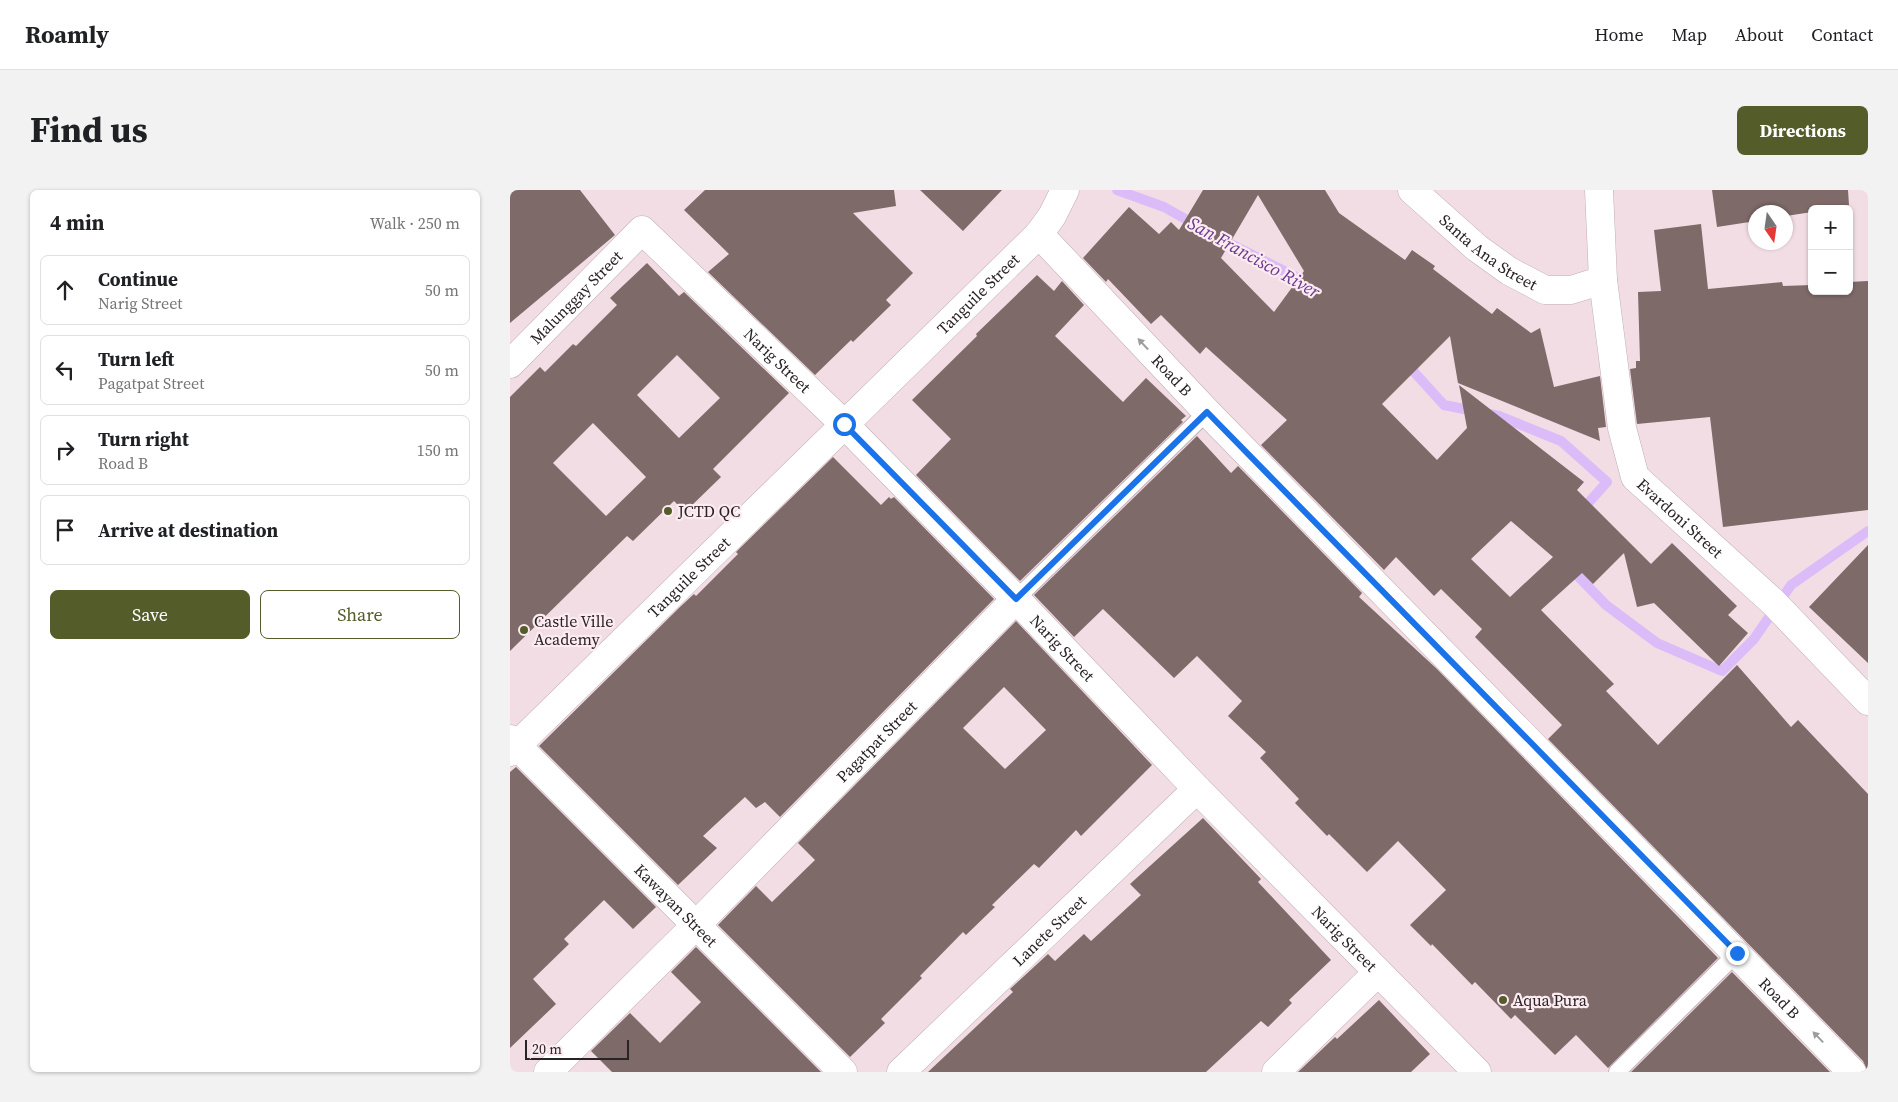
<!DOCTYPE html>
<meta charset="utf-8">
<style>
body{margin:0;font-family:"Source Serif 4",serif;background:#f2f2f2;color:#202124}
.controls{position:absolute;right:15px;top:15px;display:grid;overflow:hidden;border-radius:8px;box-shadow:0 1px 4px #0004}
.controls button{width:45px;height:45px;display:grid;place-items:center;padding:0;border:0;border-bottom:1px solid #e0e0e0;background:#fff;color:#202124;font:25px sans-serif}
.compass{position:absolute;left:1238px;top:15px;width:45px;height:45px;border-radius:50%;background:#fff;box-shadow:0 1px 4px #0004;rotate:167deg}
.scale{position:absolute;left:15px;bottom:12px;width:104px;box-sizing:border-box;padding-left:5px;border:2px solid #2a2325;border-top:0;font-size:14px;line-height:18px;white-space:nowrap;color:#2a2325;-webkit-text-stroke:4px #fcebf1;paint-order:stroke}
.stop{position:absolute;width:15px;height:15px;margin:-11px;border:4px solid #1a73e8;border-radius:50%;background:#fff}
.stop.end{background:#1a73e8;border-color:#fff;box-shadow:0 1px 5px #0008}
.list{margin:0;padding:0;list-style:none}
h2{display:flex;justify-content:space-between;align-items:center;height:65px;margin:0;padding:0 20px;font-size:21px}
h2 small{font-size:16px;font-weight:400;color:#757577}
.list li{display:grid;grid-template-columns:32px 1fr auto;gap:15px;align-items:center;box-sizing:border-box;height:70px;margin:0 10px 10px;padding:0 10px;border:1px solid #e0e0e0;border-radius:8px}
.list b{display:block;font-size:19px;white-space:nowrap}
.list p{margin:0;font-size:16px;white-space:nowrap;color:#757577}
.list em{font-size:16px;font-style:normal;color:#757577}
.actions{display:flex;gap:10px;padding:15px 20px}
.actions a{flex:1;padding:11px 0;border:1px solid #545c2a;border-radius:8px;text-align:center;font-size:18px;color:#545c2a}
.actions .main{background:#545c2a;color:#fff}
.icon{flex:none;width:28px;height:28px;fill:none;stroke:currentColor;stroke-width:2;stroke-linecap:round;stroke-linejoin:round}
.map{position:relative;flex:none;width:1358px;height:882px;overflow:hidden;border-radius:8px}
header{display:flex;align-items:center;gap:30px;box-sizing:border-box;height:70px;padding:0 25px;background:#fff;border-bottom:1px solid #e0e0e0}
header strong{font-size:24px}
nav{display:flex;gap:28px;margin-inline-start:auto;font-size:18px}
.intro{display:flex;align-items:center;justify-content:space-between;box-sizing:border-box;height:120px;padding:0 30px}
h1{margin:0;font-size:35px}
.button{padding:12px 22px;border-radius:8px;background:#545c2a;color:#fff;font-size:18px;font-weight:700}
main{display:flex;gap:30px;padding:0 30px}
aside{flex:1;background:#fff;border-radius:8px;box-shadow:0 1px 4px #0004}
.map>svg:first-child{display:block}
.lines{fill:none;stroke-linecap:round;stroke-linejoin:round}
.stream{stroke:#dbbcf9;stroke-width:10}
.building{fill:#7d6a69;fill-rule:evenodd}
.service-casing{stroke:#c2aeb5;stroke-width:18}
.minor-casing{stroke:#c2aeb5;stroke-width:29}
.tertiary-casing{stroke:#c2aeb5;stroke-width:29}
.service{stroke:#fff;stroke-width:16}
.minor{stroke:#fff;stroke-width:28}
.tertiary{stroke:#fff;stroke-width:28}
.oneway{fill:#9f9c9d}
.route{stroke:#1a73e8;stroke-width:6}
.poi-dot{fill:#545c2a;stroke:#fcebf1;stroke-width:2}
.labels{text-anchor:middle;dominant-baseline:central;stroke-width:4.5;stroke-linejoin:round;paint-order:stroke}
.street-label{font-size:16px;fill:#2a2325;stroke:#fcebf1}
.poi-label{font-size:16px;fill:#2a2325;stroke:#fcebf1;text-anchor:start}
.water-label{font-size:18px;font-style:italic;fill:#68378e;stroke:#fcebf1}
</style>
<header>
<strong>Roamly</strong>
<nav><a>Home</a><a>Map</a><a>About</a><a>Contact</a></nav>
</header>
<div class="intro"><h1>Find us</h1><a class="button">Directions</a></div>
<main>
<aside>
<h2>4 min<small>Walk · 250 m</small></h2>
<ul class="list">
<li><svg class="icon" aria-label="ahead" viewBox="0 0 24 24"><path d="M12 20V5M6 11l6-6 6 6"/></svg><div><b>Continue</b><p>Narig Street</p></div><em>50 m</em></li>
<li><svg class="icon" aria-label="left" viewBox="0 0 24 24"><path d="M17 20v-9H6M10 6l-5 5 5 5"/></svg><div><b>Turn left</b><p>Pagatpat Street</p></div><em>50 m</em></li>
<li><svg class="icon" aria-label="right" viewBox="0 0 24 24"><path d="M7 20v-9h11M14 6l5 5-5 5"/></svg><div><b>Turn right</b><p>Road B</p></div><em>150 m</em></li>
<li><svg class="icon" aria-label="arrive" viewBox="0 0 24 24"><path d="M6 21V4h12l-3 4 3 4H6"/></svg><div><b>Arrive at destination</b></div></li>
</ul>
<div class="actions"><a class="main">Save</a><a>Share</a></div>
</aside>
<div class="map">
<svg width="1358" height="882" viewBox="0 0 1358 882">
<rect width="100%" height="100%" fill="#f2dde4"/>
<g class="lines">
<path class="stream" d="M 607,0 L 654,17 L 686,35
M 707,47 L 784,86 L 798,95
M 895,172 L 934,215 L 989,226 L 1051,251 L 1097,292 L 1071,321
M 1060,378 L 1096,415 L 1147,453 L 1212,481 L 1244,449 L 1281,395 L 1358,341"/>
</g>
<path class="building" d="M 0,0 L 70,0 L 105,45 L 0,133 Z
M 195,0 L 384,0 L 386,16 L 343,23 L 403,83 L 376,110 L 381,115 L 343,152 L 341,150 L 305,185 L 198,82 L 219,64 L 174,20 Z
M 410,0 L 492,0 L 453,41 Z
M 693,0 L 815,0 L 829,23 L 895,70 L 902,60 L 925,76 L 923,79 L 982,124 L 987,118 L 1021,143 L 1030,138 L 1044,197 L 1090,186 L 1096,237 L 1088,238 L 1090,251 L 948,193 L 940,146 L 872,214 L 927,270 L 957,238 L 949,195 L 1074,292 L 1067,300 L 1141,374 L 1162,353 L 1227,416 L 1218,425 L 1238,443 L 1209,476 L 1144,413 L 1127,417 L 1114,363 L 1083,394 L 1072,383 L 1031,420 L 1104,494 L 1096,501 L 1148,555 L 1227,475 L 1281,537 L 1288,530 L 1358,604 L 1358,882 L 1353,871 L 1038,549 L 1052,535 L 965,447 L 972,439 L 931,399 L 924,406 L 886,367 L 874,380 L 751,255 L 777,230 L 696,157 L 690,164 L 651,125 L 641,134 L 598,89 L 596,92 L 573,68 L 619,17 L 649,44 L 661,32 L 669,40 ZM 748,5 L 794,81 L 764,122 L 711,68 ZM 1001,331 L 1043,367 L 1000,407 L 961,369 Z
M 1202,0 L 1338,0 L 1339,15 L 1319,19 L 1302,19 L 1302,22 L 1276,26 L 1276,22 L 1246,22 L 1246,31 L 1207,37 Z
M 1191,34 L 1198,99 L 1272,92 L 1273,96 L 1302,95 L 1302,101 L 1339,101 L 1339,92 L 1358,91 L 1358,320 L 1213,337 L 1200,227 L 1127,234 L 1120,179 L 1126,178 L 1126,171 L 1130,171 L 1128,102 L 1151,101 L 1144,40 Z
M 137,73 L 169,106 L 174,102 L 279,203 L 203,279 L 211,287 L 175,322 L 164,311 L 123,351 L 117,346 L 0,461 L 0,207 L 30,177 L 35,182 L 63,154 L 66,156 L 107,115 L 100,108 ZM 167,165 L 210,208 L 169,248 L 127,205 ZM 83,233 L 136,287 L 96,326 L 43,273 Z
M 527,85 L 544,101 L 552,91 L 574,115 L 545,146 L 613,212 L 636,188 L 676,226 L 671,230 L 673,232 L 510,391 L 406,285 L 441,249 L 402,210 L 467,146 L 466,144 Z
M 687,246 L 721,283 L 728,276 L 852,403 L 849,407 L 927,479 L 1208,768 L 1098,878 L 1066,845 L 1045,865 L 1005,825 L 1001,829 L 965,792 L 962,795 L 922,754 L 921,756 L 900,735 L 936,700 L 888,651 L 857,682 L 819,644 L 817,646 L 785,613 L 789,609 L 750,568 L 756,562 L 718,526 L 732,511 L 687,466 L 664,488 L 593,419 L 564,447 L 524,405 Z
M 323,267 L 371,315 L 379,307 L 381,309 L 384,307 L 484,409 L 270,627 L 255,612 L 246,618 L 235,607 L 193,646 L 207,658 L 168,695 L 29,556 L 171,416 L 184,404 L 186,406 L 228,364 L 226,362 Z
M 1358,355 L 1358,473 L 1299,417 Z
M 506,431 L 642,575 L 571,646 L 566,640 L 529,678 L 524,674 L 482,715 L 485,717 L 456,745 L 453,742 L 410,786 L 412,788 L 371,829 L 375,833 L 340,867 L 208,735 L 246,696 L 262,712 L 305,670 L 288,653 ZM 494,497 L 536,540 L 495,579 L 453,538 Z
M 6,577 L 146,717 L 123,739 L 94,710 L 54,749 L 59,754 L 23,789 L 46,814 L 0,858 L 0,582 Z
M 693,628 L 751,689 L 748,692 L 821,770 L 779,810 L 782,813 L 758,837 L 751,831 L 696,882 L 418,882 L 503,802 L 500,799 L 538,764 L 545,771 L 574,744 L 581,751 L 631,705 L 620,694 Z
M 186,757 L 311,882 L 102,882 L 81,861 L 120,823 L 150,853 L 191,812 L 161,782 Z
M 1222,782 L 1320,882 L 1121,882 Z
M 869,810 L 920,864 L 901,882 L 788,882 L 825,847 L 827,849 Z"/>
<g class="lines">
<g class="service-casing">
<path id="service" d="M 506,409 L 697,222
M 1107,882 L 1227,763"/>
</g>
<g class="minor-casing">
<g id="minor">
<path id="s1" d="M 902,0 L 967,58 L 999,81 L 1035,100 L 1061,100 L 1093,90"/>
<path id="s2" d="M 1089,0 L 1093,90 L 1112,238 L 1125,287 L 1263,412 L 1358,511"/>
<path id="s3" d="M 529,44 L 697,222 L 1342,882"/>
<path id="s4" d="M 0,174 L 132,40 L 334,234 L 506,409 L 687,599 L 967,882"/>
<path id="s5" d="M 0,549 L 333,882"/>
<path id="s6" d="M 38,882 L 187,734 L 506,409"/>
<path id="s7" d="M 391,882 L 687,599"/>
<path d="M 766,882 L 868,782"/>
</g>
</g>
<g class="tertiary-casing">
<g id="tertiary">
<path id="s8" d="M 0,562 L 529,44 L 542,26 L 555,0"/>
</g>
</g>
<use href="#service" class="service"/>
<use href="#minor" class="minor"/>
<use href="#tertiary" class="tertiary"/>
</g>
<defs><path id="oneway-solid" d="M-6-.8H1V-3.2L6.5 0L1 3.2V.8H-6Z" transform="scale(1.25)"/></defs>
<g class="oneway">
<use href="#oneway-solid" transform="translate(633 154) rotate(-133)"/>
<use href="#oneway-solid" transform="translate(1308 847) rotate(-134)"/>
</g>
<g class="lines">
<path class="route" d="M 334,234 L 506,409 L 697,222 L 1227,763"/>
</g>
<g class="poi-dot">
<circle cx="158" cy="321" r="5"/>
<circle cx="14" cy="440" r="5"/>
<circle cx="993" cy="810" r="5"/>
</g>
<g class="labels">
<g class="street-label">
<text stroke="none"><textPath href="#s1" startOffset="99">Santa Ana Street</textPath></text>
<text stroke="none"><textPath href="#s8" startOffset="655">Tanguile Street</textPath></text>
<text stroke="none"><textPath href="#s4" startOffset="94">Malunggay Street</textPath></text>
<text stroke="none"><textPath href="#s4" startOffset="376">Narig Street</textPath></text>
<text stroke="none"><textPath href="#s3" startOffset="194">Road B</textPath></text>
<text stroke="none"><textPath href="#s2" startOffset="351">Evardoni Street</textPath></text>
<text stroke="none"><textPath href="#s8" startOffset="250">Tanguile Street</textPath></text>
<text stroke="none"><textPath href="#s4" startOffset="781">Narig Street</textPath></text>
<text stroke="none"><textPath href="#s6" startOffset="466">Pagatpat Street</textPath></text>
<text stroke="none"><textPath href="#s5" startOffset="235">Kawayan Street</textPath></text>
<text stroke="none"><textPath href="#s7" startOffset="205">Lanete Street</textPath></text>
<text stroke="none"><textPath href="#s4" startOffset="1186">Narig Street</textPath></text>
<text stroke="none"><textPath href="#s3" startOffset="1064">Road B</textPath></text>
</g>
<g class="poi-label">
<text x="168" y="321">JCTD QC</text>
<text x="24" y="431">Castle Ville<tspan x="24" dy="18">Academy</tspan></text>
<text x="1003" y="810">Aqua Pura</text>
</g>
<g class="water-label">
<text transform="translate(744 67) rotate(29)">San Francisco River</text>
</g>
</g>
</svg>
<div class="controls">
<button>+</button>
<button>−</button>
</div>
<svg class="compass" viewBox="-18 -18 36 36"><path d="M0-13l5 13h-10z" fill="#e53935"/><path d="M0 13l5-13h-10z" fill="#757577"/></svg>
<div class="scale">20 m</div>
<div class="stop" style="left:334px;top:234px"></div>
<div class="stop end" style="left:1227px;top:763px"></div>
</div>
</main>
